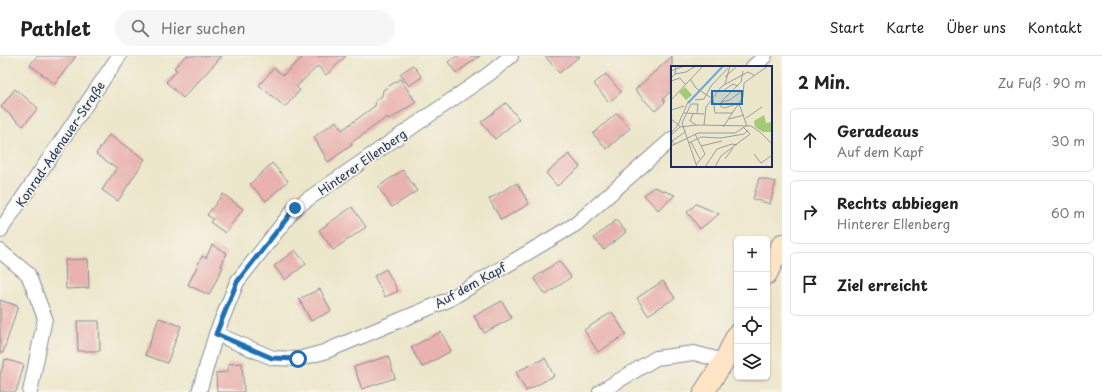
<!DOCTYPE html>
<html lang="de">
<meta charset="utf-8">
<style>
body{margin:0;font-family:"Playpen Sans",sans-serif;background:#f6f6f6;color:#222}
.controls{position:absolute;right:12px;bottom:12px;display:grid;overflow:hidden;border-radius:6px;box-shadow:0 1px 3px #0004}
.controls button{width:36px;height:36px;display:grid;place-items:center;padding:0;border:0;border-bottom:1px solid #e0e0e0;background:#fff;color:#222;font:20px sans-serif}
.stop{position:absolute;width:12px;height:12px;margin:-9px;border:3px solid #1f6fb2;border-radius:50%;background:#fff}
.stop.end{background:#1f6fb2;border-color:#fff;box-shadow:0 1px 4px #0008}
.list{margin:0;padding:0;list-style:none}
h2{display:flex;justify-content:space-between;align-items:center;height:52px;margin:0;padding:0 16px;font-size:17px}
h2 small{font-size:13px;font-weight:400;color:#767676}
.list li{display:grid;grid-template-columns:26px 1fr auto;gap:12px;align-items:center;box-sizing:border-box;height:64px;margin:0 8px 8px;padding:0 8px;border:1px solid #e0e0e0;border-radius:6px}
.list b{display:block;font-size:15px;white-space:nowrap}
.list p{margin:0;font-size:13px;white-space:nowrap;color:#767676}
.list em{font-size:13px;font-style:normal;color:#767676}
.icon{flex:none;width:22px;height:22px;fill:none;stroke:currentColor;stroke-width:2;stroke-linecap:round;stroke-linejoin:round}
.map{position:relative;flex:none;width:782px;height:336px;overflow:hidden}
header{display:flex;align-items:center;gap:24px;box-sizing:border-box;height:56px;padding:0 20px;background:#fff;border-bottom:1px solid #e0e0e0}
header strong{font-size:19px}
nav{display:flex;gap:22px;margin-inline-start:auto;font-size:14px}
.search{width:280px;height:36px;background:#f6f6f6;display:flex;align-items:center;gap:10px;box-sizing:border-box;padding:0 14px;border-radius:22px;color:#767676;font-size:15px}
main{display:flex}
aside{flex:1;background:#fff}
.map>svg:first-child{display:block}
.building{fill:#e9b2af}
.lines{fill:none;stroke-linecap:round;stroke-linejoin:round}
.street-casing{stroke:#848a94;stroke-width:16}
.secondary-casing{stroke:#848a94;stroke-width:22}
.street{stroke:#fff;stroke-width:14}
.secondary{stroke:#ffe4c6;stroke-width:20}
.route{stroke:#1f6fb2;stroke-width:5}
.labels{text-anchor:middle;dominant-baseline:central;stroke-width:3.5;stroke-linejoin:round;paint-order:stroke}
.street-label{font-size:12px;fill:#1b2f5e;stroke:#f7f3e8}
.inset-river{fill:none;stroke:#67aadb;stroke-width:2}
.inset-road{fill:none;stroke:#989d9f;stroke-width:1}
.view{fill:#1f6fb2;fill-opacity:0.15;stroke:#1f6fb2;stroke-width:2}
.inset-edge{fill:none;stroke:#1b2f5e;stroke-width:2}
</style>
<header>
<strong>Pathlet</strong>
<div class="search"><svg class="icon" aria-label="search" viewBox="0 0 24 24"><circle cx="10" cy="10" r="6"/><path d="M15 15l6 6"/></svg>Hier suchen</div>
<nav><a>Start</a><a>Karte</a><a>Über uns</a><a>Kontakt</a></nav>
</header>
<main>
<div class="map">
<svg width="782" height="336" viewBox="0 0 782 336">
<rect width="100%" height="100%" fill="#f7f3e8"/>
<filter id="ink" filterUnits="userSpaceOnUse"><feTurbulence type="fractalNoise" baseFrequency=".025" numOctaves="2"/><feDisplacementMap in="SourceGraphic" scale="8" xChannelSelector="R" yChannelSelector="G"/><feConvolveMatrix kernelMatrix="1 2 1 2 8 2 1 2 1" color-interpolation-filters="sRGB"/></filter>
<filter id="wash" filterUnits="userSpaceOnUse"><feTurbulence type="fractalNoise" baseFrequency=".012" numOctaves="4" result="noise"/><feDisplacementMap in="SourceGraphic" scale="16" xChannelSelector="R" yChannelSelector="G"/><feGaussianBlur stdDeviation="0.9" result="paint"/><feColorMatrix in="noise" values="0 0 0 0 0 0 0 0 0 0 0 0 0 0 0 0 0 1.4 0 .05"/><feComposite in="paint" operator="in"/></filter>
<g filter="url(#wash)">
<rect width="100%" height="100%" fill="#ece6ca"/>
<g id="blocks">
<path class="building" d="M 37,0 L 76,0 L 55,28 L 30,9 Z
M 186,0 L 222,0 L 183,42 L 166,26 L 177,14 L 174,12 Z
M 304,0 L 346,0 L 326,19 L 318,10 L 296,31 L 300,34 L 285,51 L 259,29 L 274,12 L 283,19 Z
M 457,0 L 480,0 L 456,17 L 448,6 Z
M 545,0 L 580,0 L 559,17 Z
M 672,0 L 672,34 L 663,43 L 665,46 L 655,55 L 635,34 Z
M 413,9 L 422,21 L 409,30 L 400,18 Z
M 606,18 L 621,36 L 609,46 L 594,28 Z
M 400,23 L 416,46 L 389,64 L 387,61 L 351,87 L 352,89 L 328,106 L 314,81 L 336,65 L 342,74 L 375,50 L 376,44 L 382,40 L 383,34 Z
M 15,33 L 38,52 L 23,70 L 1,51 Z
M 506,47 L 519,63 L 495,83 L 481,66 Z
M 617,57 L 630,72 L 607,93 L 593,78 Z
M 109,79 L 145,103 L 118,145 L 102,134 L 117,112 L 96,98 Z
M 569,98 L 580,111 L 557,130 L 546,117 Z
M 272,107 L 288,125 L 266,145 L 250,128 Z
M 403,114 L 417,135 L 392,151 L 378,131 Z
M 759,122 L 776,126 L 770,148 L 753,143 Z
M 517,127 L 529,148 L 501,164 L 489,143 Z
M 654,131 L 675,139 L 658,154 L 644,139 Z
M 223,138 L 243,153 L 225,177 L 210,166 L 213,163 L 207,159 Z
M 696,148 L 719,158 L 700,173 L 687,156 Z
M 352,151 L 366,171 L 333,194 L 319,174 Z
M 616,164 L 626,176 L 604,194 L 594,182 Z
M 212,189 L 227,197 L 221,210 L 223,211 L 209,239 L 188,229 L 202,200 L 206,202 Z
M 295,194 L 306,208 L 285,224 L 274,210 Z
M 88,203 L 89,232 L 66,233 L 65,204 Z
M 559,205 L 571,221 L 546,239 L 534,222 Z
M 386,213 L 398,235 L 385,241 L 374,220 Z
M 663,225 L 675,242 L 648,259 L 637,242 Z
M 320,233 L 331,255 L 311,265 L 299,243 Z
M 0,244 L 18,250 L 3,297 L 0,297 Z
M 502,245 L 512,262 L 484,277 L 474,260 Z
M 612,256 L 626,278 L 598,296 L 584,274 Z
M 159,262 L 181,270 L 167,307 L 145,299 Z
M 77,265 L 99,265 L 100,295 L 78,295 Z
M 441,276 L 451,295 L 422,311 L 411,291 Z
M 388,300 L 395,322 L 362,333 L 354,311 Z
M 545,302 L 554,320 L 526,335 L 516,316 Z
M 5,303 L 24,309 L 16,336 L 0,336 L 0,319 Z
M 242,307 L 244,336 L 217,336 L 216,317 L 228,316 L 228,308 Z"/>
</g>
</g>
<g filter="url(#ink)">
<use href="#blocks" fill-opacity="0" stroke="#848a94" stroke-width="1"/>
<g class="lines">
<g class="street-casing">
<path id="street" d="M 753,11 L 765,0
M 0,175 L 119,0
M 0,195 L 28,218 L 45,262 L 30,336
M 216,278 L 273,302 L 298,303 L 324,296 L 448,244 L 576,168 L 672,83
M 199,336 L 216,278 L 237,226 L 295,152 L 489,18 L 511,0
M 600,336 L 656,302 L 694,297 L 724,305"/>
</g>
<g class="secondary-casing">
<path id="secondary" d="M 767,218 L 782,188
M 704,336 L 724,305 L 737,278"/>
</g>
<use href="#street" class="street"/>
<use href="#secondary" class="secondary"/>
</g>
</g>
<g class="lines" filter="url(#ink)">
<path class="route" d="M 295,152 L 237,226 L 216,278 L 272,302 L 298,303"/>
</g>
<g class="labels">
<g class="street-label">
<text transform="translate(60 88) rotate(-56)">Konrad-Adenauer-Straße</text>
<text transform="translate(362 106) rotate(-35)">Hinterer Ellenberg</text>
<text transform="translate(470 229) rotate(-29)">Auf dem Kapf</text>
</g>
</g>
<g transform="translate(671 10)">
<rect width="101" height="101" fill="#ece6ca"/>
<path d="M 14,21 L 21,29 L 15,34 L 8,26 ZM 93,49 L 95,57 L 100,56 L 100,66 L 92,66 L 84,61 L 83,55 Z" fill="#a4ca75"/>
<path class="inset-river" d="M 17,37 L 52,0"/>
<path class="inset-road" d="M 0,5 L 13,0M 4,8 L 15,6 L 25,0M 54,11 L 66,0M 0,12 L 4,8 L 5,0M 19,13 L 25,22 L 42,33 L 44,47 L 61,47M 0,15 L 9,12 L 14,18M 54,18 L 59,0M 52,25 L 62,18 L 67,20M 0,34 L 32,0M 24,34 L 33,33 L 40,20 L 57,2M 50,36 L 70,16 L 72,5M 50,36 L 49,40 L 53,42 L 69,37M 50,36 L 59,34 L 72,24M 68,38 L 76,60M 0,44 L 13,40M 13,47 L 33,48M 22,48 L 19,55 L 25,59M 26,48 L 27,38 L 20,38 L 11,57 L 26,101M 75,52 L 91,41M 0,53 L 10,61 L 25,59 L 80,60 L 89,66 L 101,78M 58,53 L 73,49M 33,59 L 35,41 L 51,20 L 77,6 L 83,9M 52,61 L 72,31 L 73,17 L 97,0M 0,67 L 7,59 L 17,36M 24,68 L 34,88 L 25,99M 0,69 L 9,61M 50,72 L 73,68 L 77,64M 20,76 L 29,93M 18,77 L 30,71 L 50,72M 4,79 L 1,75 L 14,66M 0,80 L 27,67 L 64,67 L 75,60M 30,80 L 51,75M 83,88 L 90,97 L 101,89M 54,93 L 62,82M 34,101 L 46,83 L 61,78 L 66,79M 44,101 L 50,90 L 79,68 L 73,62"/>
<path class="view" d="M 41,25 L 71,25 L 71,38 L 41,38 Z"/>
<rect width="101" height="101" class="inset-edge"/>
</g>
</svg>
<div class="controls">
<button>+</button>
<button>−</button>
<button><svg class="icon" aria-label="locate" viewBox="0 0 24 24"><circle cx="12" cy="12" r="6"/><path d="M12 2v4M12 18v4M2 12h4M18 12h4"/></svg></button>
<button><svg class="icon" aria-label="layers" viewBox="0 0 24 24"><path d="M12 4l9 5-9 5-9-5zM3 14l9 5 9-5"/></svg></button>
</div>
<div class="stop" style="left:298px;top:303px"></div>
<div class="stop end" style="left:295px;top:152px"></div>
</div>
<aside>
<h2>2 Min.<small>Zu Fuß · 90 m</small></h2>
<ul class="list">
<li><svg class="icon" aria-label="ahead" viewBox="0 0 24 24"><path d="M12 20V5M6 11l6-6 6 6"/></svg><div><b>Geradeaus</b><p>Auf dem Kapf</p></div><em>30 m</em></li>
<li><svg class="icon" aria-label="right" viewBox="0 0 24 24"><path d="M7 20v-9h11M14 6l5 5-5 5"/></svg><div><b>Rechts abbiegen</b><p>Hinterer Ellenberg</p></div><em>60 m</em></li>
<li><svg class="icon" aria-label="arrive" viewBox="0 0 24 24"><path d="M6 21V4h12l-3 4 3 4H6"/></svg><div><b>Ziel erreicht</b></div></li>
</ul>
</aside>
</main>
